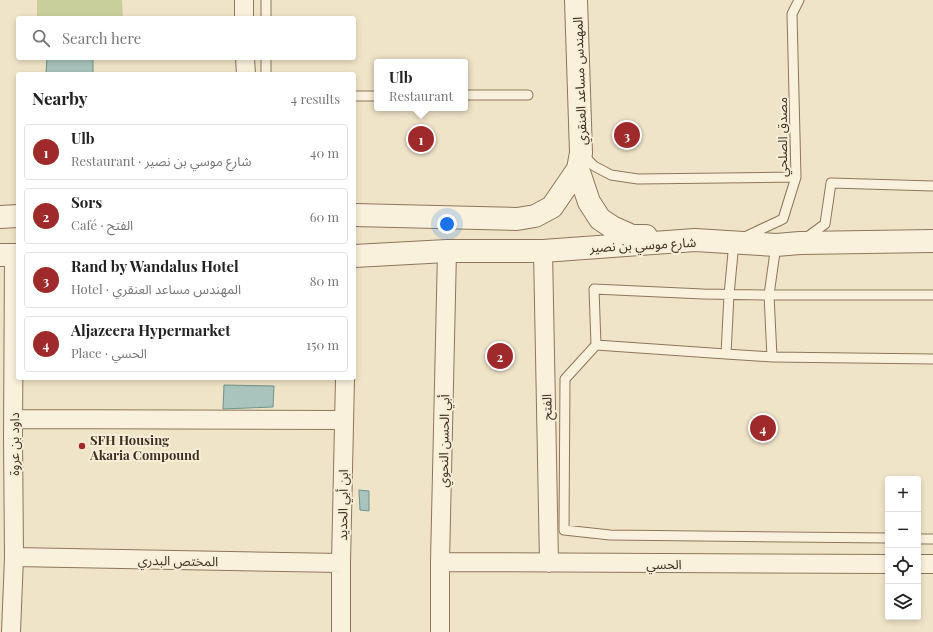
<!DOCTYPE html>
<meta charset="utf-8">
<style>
body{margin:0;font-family:"Playfair Display","Noto Sans Arabic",serif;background:#f6f6f6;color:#222}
.controls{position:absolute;right:12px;bottom:12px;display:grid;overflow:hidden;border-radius:4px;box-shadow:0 2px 6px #0003}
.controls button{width:36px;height:36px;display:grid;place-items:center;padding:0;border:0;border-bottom:1px solid #e0e0e0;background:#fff;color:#222;font:20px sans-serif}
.you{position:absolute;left:447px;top:224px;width:14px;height:14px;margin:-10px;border:3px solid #fff;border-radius:50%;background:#1a73e8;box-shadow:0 0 0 6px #1a73e833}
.badge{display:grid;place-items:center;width:26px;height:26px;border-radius:50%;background:#9e2a2b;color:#fff;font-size:13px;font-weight:700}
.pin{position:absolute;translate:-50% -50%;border:2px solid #fff;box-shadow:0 1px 4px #0006}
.popup{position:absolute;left:374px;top:59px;width:94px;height:52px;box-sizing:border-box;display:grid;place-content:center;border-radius:4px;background:#fff;filter:drop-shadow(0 1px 3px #0005);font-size:13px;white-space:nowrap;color:#767676}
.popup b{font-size:15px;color:#222}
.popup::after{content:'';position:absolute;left:50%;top:100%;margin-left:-8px;border:8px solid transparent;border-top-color:#fff}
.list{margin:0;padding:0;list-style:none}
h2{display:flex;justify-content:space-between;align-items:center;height:52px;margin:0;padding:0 16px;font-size:17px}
h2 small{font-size:13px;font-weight:400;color:#767676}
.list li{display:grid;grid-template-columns:26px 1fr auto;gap:12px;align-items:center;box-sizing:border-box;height:56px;margin:0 8px 8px;padding:0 8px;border:1px solid #e0e0e0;border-radius:4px}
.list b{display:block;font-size:15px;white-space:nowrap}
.list p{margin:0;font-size:13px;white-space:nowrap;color:#767676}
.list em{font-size:13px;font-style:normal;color:#767676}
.icon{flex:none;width:22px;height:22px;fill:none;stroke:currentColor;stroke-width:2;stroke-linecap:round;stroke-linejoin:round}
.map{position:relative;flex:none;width:933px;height:632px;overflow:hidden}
.search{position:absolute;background:#fff;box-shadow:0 2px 6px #0003;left:16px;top:16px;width:340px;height:44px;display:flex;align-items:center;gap:10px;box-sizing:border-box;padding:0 14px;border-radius:4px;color:#767676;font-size:15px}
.panel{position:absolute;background:#fff;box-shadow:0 2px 6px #0003;left:16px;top:72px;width:340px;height:308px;border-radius:4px}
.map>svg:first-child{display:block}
.green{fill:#c9cf9b}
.water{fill:#a9c4bc;stroke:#6f938a}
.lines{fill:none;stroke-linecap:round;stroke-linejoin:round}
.service-casing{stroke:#8d765c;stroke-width:11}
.minor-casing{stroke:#8d765c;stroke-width:20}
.tertiary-casing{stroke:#8d765c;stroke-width:24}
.service{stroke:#faf1dc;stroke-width:9}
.minor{stroke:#faf1dc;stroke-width:18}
.tertiary{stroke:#faf1dc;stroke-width:22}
.poi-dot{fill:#9e2a2b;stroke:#f7eed8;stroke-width:1.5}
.labels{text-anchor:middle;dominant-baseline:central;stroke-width:4;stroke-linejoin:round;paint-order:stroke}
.street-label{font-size:13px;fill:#3d2e20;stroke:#f7eed8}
.poi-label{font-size:13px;font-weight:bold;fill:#3d2e20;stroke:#f7eed8;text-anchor:start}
</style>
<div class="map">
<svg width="933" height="632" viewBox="0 0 933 632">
<rect width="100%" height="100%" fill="#f0e4c8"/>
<path class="green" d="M 37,0 L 122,0 L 123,18 L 37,18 Z"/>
<path class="water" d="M 47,58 L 93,58 L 93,74 L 46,74 Z
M 224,385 L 274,386 L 273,407 L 223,409 Z
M 359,490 L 369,491 L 369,511 L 360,510 Z"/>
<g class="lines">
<g class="service-casing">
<path id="service" d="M 266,18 L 266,0
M 266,74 L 266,58
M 465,95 L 528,95
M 354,96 L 377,96
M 582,154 L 594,166 L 611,175 L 638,179 L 796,177
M 806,238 L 825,224 L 831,183 L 933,186
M 776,245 L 769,295 L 703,294 L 594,289 L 596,345 L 565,379 L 564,530 L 610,535 L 888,538
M 933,295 L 769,295 L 772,357 L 933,359
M 596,345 L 726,354
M 772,357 L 726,354 L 729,295 L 734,242 L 783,219 L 796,177 L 792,14 L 799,0
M 918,539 L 933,539"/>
</g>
<g class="minor-casing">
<path id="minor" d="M 244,0 L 244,18
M 245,58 L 246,74
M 543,251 L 549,563
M 13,419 L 344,420
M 14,557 L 341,563
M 440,562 L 888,564
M 918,564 L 933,564
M 11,632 L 14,557 L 13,437 L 14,255
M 341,632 L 341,563 L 345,378
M 440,632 L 440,562 L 447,251"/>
</g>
<g class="tertiary-casing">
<path id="tertiary" d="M 578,169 L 589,202 L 600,219 L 612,227 L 632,236 L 646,236
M 354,215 L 517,219 L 535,216 L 552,207 L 578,169 L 581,153 L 576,0
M 0,217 L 18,216
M 0,255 L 18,255
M 354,256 L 447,251 L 543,251 L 695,240 L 776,245 L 800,243 L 933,241"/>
</g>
<use href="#service" class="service"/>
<use href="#minor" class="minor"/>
<use href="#tertiary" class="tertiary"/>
</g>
<circle class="poi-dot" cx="82" cy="446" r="4"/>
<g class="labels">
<g class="street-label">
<text transform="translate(579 81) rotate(-92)">المهندس مساعد العنقري</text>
<text transform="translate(781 137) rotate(-90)">مصدق الصلحي</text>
<text transform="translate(643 244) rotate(-3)">شارع موسي بن نصير</text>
<text transform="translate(546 407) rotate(-91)">الفتح</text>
<text transform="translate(443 441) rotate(-89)">أبي الحسن النحوي</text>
<text transform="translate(13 444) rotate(-90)">داود بن عروة</text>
<text transform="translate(342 505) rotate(-89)">ابن أبي الحديد</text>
<text transform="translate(178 560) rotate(1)">المختص البدري</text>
<text x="664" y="563">الحسي</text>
</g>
<g class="poi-label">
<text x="90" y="439">SFH Housing<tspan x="90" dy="15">Akaria Compound</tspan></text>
</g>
</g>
</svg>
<div class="controls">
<button>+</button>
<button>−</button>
<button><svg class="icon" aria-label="locate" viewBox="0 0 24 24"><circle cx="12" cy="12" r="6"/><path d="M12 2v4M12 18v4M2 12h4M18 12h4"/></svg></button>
<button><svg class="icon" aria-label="layers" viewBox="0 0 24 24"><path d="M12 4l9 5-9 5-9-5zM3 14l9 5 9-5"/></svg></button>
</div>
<div class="you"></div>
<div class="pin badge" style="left:421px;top:139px">1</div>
<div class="popup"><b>Ulb</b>Restaurant</div>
<div class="pin badge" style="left:500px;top:356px">2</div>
<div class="pin badge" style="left:627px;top:135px">3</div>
<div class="pin badge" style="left:763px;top:428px">4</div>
<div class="search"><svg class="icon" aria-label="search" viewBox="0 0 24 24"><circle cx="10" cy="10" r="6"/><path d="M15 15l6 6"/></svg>Search here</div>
<section class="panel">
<h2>Nearby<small>4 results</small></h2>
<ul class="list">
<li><span class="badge">1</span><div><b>Ulb</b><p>Restaurant · شارع موسي بن نصير</p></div><em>40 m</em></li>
<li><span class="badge">2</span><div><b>Sors</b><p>Café · الفتح</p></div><em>60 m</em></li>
<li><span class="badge">3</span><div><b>Rand by Wandalus Hotel</b><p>Hotel · المهندس مساعد العنقري</p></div><em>80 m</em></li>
<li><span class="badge">4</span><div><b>Aljazeera Hypermarket</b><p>Place · الحسي</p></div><em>150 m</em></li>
</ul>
</section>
</div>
